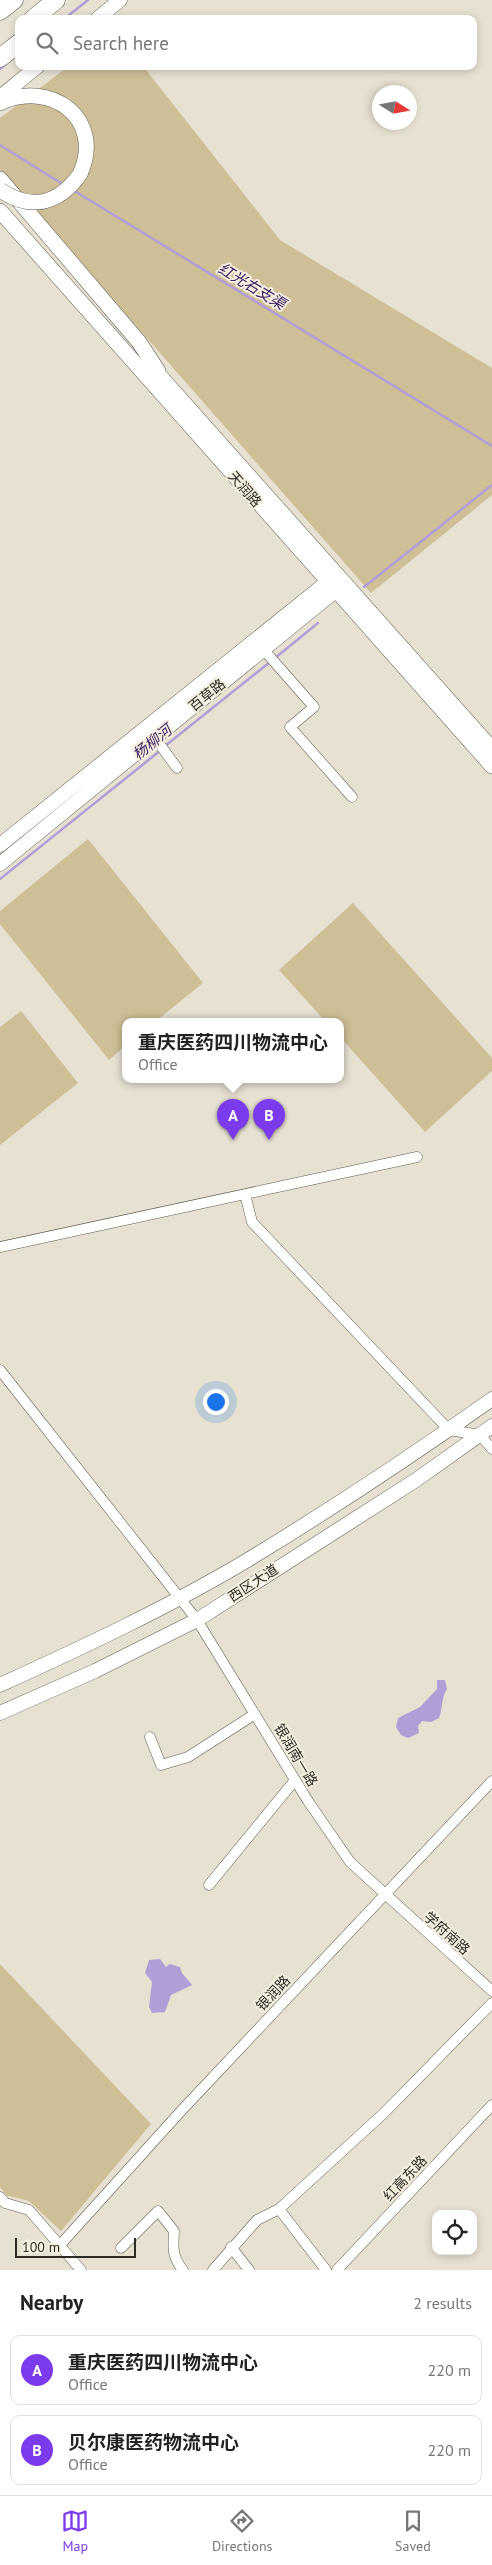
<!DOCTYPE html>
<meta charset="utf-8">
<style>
body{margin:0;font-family:"PT Sans","Noto Sans SC",sans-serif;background:#f2f2f2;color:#222}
.controls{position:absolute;right:15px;bottom:15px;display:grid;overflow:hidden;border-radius:10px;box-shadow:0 2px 8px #0003}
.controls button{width:45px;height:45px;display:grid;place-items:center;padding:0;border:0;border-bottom:1px solid #e0e0e0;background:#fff;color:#222;font:25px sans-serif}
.compass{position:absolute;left:372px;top:85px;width:45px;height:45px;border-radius:50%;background:#fff;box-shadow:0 2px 8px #0003;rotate:101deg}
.scale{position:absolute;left:15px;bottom:12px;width:121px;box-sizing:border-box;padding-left:5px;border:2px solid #2d2b25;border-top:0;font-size:14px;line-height:18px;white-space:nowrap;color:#2d2b25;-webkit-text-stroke:4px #f4eedf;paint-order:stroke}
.you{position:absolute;left:215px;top:1401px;width:18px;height:18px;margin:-12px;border:4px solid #fff;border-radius:50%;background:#1a73e8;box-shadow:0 0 0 8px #1a73e833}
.badge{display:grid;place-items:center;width:32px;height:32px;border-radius:50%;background:#7c3aed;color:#fff;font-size:16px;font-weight:700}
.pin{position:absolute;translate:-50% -41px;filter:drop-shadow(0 1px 2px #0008)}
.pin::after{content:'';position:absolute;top:26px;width:18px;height:15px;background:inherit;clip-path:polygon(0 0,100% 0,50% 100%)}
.popup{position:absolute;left:122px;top:1018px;width:222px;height:65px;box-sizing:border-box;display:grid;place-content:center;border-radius:10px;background:#fff;filter:drop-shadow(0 1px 4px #0005);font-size:16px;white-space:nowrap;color:#767676}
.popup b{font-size:19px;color:#222}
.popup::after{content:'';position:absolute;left:50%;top:100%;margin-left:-10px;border:10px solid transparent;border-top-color:#fff}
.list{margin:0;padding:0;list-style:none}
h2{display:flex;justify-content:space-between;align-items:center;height:65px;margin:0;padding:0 20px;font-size:21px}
h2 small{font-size:16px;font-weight:400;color:#767676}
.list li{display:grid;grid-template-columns:32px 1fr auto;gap:15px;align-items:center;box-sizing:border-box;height:70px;margin:0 10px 10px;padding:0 10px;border:1px solid #e0e0e0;border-radius:10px}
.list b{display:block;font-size:19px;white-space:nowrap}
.list p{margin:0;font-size:16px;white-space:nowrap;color:#767676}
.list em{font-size:16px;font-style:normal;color:#767676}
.icon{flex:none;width:28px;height:28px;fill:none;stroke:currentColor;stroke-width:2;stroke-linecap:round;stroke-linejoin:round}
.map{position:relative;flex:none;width:492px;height:2270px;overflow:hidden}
.search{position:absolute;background:#fff;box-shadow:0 2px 8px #0003;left:15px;right:15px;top:15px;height:55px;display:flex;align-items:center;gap:12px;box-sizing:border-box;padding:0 18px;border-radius:10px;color:#767676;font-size:19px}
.sheet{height:225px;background:#fff}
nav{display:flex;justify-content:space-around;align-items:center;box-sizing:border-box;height:70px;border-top:1px solid #e0e0e0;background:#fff;font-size:14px;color:#767676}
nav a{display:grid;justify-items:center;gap:2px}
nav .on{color:#7c3aed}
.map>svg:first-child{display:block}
.green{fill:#cebf97}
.water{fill:#b29ed7}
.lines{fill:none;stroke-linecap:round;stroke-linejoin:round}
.stream{stroke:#b29ed7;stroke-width:2.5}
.street-casing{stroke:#605b4e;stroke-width:11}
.secondary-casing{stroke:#605b4e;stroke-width:15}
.primary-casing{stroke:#605b4e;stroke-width:16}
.highway-casing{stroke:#605b4e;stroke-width:19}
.street{stroke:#fff;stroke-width:10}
.secondary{stroke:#fff;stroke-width:14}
.primary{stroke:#fff;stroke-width:15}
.highway{stroke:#fff;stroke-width:18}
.primary-bridge-casing{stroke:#605b4e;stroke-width:16;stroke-linecap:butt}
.primary-bridge{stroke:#fff;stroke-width:15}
.labels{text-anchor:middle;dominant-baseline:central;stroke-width:4;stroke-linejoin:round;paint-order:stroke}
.street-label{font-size:14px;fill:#2d2b25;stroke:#f4eedf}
.water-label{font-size:15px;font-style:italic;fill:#412466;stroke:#f4eedf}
</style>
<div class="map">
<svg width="492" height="2270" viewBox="0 0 492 2270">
<rect width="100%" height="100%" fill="#e7e1d2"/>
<path class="green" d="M 69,66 L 143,66 L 280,240 L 492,368 L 492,495 L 371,593 L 0,171 L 0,118 Z
M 88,839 L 203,983 L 156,1021 L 126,1021 L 125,1046 L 109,1060 L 0,924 L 0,911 Z
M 353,903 L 492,1058 L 492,1071 L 425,1132 L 341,1038 L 340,1021 L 325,1021 L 279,970 Z
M 21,1011 L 78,1083 L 0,1145 L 0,1027 Z
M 0,1964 L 151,2124 L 61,2231 L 29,2201 L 6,2195 L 0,2187 Z"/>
<path class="water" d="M 437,1680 L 445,1680 L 447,1689 C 441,1698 443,1708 439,1718 L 431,1722 L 422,1721 L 418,1726 L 419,1733 L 408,1738 L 401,1735 L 396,1727 L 398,1718 L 420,1707 L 437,1689 Z
M 160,1959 L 166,1967 L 170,1964 L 180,1967 L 182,1973 L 192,1985 L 171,1995 L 165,2012 L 152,2013 L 149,2007 L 152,1982 L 145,1973 L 149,1960 Z"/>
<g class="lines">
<path class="stream" d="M 64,19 L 88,0
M 0,69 L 6,64
M 0,145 L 64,185
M 73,190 L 492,446
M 364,587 L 492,485
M 275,658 L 318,623
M 165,746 L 270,662
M 0,879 L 161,750"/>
<g class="street-casing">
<path id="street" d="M 263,649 L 314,707 L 290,727 L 352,797
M 155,738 L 177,768
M 245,1194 L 252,1222 L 449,1430 L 480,1435 L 492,1449
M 0,1247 L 417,1157
M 0,1370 L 197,1620 L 308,1801 L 350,1862 L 492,1991
M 150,1737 L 161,1765 L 188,1757 L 255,1714
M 209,1885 L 295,1780
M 0,2197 L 5,2203 L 29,2210 L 81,2270
M 279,2209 L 326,2270
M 60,2245 L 181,2111 L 492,1781
M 231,2247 L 249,2270
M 121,2248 L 158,2211 L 174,2231 C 173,2247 172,2257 183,2270
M 213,2270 L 257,2220 L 279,2209 L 384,2113 L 492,2003
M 337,2270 L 492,2105"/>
</g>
<g class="secondary-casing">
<path id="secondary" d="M 97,19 L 120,0
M 0,97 L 38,66
M 0,845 L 336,575
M 0,864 L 345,583
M 0,1685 C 83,1647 167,1608 246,1561 C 330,1510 412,1456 492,1399
M 0,1713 L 95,1671 L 197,1620 L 416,1480 L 492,1426"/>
</g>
<g class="primary-casing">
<path id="primary" d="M 0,103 C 51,79 105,119 80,174
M 0,179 L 139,342 L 158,371
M 0,211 L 492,766
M 151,366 L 492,749"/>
</g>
<g class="highway-casing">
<path id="highway" d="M 0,11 L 14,0
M 33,19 L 56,0
M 0,58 L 19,43"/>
</g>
<use href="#street" class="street"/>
<use href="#secondary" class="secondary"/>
<use href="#primary" class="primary"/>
<use href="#highway" class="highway"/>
<g class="primary-bridge-casing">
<path id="primary-bridge" d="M 0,190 C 31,211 59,204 80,174"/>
</g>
<use href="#primary-bridge" class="primary-bridge"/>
</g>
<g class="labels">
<g class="street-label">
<text transform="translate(245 489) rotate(49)">天润路</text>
<text transform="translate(207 695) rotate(-39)">百草路</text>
<text transform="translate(253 1583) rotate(-33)">西区大道</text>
<text transform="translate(296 1755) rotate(59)">银润南一路</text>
<text transform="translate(447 1933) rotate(42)">学府南路</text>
<text transform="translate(273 1993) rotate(-47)">银润路</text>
<text transform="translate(405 2178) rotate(-47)">红高东路</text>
</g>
<g class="water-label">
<text transform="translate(252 286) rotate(31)">红光右支渠</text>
<text transform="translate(152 742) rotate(-39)">杨柳河</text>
</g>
</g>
</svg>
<div class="controls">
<button><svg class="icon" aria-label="locate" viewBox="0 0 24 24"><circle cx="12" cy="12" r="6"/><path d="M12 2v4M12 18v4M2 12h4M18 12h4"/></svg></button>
</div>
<svg class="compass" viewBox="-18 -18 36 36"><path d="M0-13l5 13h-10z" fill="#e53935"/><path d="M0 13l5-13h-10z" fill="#767676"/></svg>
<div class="scale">100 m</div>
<div class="you"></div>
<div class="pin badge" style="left:233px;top:1140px">A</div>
<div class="popup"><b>重庆医药四川物流中心</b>Office</div>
<div class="pin badge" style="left:269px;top:1140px">B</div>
<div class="search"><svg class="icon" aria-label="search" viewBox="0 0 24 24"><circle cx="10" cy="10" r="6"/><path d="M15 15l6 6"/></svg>Search here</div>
</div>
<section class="sheet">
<h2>Nearby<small>2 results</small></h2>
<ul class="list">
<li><span class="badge">A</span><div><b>重庆医药四川物流中心</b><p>Office</p></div><em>220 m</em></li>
<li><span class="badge">B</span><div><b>贝尔康医药物流中心</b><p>Office</p></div><em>220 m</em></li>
</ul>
</section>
<nav>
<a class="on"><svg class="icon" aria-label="map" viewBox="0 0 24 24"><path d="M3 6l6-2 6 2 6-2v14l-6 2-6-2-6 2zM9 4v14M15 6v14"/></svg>Map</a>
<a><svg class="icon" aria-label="directions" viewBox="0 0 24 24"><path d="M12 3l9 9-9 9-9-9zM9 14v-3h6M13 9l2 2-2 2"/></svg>Directions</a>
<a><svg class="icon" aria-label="saved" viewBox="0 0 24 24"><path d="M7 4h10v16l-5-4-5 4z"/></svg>Saved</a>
</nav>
